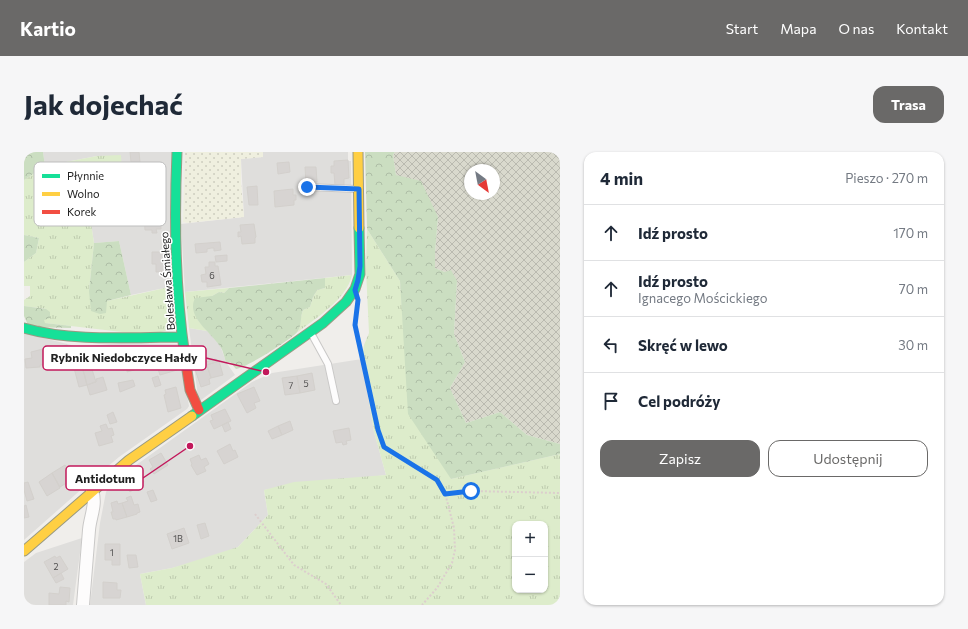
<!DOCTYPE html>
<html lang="pl">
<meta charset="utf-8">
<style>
body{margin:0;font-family:Commissioner,sans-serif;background:#f6f6f7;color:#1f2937}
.controls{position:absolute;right:12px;bottom:12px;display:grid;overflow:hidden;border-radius:8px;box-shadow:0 1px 3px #0004}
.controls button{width:36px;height:36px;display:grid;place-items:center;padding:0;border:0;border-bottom:1px solid #e0e1e3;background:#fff;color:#1f2937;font:20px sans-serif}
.compass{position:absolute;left:440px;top:12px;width:36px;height:36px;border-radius:50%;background:#fff;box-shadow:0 1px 3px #0004;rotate:148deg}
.stop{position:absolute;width:12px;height:12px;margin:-9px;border:3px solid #1a73e8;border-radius:50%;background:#fff}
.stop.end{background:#1a73e8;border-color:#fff;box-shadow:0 1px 4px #0008}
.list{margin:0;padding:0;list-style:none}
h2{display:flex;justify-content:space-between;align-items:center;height:52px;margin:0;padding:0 16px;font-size:17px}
h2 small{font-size:13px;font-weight:400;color:#747a83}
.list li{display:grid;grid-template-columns:26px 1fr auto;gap:12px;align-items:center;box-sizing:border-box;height:56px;padding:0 16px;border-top:1px solid #e0e1e3}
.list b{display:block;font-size:15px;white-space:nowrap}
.list p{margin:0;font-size:13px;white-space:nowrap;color:#747a83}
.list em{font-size:13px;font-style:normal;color:#747a83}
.actions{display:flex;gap:8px;padding:12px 16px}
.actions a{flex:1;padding:9px 0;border:1px solid #6a6968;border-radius:12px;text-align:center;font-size:14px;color:#6a6968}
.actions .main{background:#6a6968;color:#fff}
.icon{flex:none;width:22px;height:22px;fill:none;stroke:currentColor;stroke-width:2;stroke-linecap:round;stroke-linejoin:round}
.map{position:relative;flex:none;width:536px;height:453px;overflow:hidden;border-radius:12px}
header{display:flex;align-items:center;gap:24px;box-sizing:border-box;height:56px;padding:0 20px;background:#6a6968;color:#fff}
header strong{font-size:19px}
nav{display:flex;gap:22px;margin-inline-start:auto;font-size:14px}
.intro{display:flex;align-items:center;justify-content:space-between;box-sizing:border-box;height:96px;padding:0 24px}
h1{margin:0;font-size:28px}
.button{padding:10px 18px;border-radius:12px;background:#6a6968;color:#fff;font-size:14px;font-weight:700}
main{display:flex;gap:24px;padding:0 24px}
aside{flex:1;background:#fff;border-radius:12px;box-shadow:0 1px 3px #0004}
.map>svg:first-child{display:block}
.residential{fill:#dfdedc}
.construction{fill:url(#construction-cross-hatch);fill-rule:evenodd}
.farmland{fill:url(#farmland-dots)}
.grass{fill:url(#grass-tufts);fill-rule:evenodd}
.forest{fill:url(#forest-crowns)}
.building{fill:#d7d4d2;stroke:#d3d0cc}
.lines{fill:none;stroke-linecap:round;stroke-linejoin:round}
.lane-casing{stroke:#c9c8c7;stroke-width:8}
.street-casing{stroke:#c9c8c7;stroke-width:14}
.fast-casing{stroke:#999a82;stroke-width:11}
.slow-casing{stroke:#999a82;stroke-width:11}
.jam-casing{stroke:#999a82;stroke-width:11}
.path{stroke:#dccecd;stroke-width:2;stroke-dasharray:2 2;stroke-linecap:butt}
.lane{stroke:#fdfcfc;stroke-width:6}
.street{stroke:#fdfcfc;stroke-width:12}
.fast{stroke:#16e098;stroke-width:9}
.slow{stroke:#ffcf43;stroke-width:9}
.jam{stroke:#f24e42;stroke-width:9}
.route{stroke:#1a73e8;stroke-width:5}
.labels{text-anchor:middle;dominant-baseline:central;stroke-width:3;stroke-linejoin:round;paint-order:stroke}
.number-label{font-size:9px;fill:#4f4e4e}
.street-label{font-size:11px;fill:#222;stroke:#fff}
.key{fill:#fff;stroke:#bdbdbd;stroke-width:1}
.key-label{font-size:11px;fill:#222}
.leader{fill:none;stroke:#c2185b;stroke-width:1.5}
.callout-dot{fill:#c2185b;stroke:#fff;stroke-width:1.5}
.callout{fill:#fff;stroke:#c2185b;stroke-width:1.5}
.callout-label{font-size:12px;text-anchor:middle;font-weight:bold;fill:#222}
</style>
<header>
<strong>Kartio</strong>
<nav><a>Start</a><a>Mapa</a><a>O nas</a><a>Kontakt</a></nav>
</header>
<div class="intro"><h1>Jak dojechać</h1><a class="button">Trasa</a></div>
<main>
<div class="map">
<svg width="536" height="453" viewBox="0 0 536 453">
<defs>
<pattern id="construction-cross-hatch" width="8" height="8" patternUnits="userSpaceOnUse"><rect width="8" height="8" fill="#d9d9cd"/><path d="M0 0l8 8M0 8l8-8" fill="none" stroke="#babab0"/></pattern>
<pattern id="farmland-dots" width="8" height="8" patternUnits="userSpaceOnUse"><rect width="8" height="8" fill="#efefdf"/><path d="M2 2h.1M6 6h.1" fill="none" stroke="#cdcdbf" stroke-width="1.8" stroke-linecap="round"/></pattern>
<pattern id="grass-tufts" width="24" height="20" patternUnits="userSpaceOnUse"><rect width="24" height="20" fill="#ddeccb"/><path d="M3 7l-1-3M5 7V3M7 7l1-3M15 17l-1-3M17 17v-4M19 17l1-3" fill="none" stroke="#bdcaae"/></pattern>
<pattern id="forest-crowns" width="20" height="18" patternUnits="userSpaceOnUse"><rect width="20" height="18" fill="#cbdec1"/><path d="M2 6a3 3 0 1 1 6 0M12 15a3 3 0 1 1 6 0" fill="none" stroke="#aebea6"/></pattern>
</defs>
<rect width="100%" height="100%" fill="#f0eeeb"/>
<path class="residential" d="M 19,0 L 150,0 L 150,134 L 107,143 L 95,89 L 70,91 L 67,71 L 87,50 L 60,52 L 57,25 L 98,18 L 73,4 L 21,14 Z
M 239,0 L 324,0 L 324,9 L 327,9 L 328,123 L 161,140 L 157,72 L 220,65 L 217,7 L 239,5 Z
M 165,176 L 183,179 L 196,193 L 202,210 L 211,223 L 177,248 L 174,245 Z
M 0,181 L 55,195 L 97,191 L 154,192 L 165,254 L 163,257 L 95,305 L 77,320 L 0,388 Z
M 338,207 L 350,280 L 362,323 L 240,338 L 244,363 L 214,395 L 195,404 L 148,416 L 116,422 L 122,453 L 66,453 L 76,371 L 82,340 L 87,331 L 228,230 L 248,221 Z
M 58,386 L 49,453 L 0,453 L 0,410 L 12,401 Z"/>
<path class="construction" d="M 371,0 L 536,0 L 536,292 L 503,283 L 476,260 L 442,271 L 426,236 L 441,210 L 430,182 L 433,129 L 421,120 L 411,116 L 411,101 L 414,65 L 372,23 L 369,3 ZM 446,18 L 470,18 L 470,42 L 446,42 Z"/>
<path class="farmland" d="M 161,0 L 239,0 L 239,5 L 217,7 L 217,31 L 220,65 L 163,71 L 159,70 Z"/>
<path class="grass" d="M 97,3 L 98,18 L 57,25 L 60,52 L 87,50 L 67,71 L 70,91 L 65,139 L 83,149 L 150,134 L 153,176 L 124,183 L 21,171 L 19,170 L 22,157 L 0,154 L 0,148 L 6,144 L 6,134 L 0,134 L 0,110 L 12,101 L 15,86 L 0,83 L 0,28 L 21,14 L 73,4 Z
M 343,77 L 376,129 L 380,182 L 427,327 L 536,302 L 536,453 L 122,453 L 116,422 L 148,416 L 214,395 L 244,363 L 240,338 L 270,330 L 362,323 L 350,280 L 338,207 L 340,193 L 345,181 L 342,118 ZM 491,372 L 521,372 L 521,438 L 491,438 Z
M 328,123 C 323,147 292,166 274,180 C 277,172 276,166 279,158 L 286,155 L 289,145 L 293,138 L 301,136 L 301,126 Z
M 205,136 L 200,141 L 195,140 L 188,144 L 173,167 L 183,179 L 165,176 L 161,140 Z"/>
<path class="forest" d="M 0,0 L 19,0 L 21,14 L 0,28 Z
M 341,0 L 371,0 L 369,3 L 372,23 L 397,29 L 414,65 L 411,101 L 411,116 L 421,120 L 427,118 L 433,129 L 430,182 L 441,210 L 426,236 L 442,271 L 476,260 L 503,283 L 536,292 L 536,302 L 427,327 L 384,262 L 376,129 L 343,77 Z
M 0,83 L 15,86 L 12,101 L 0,110 Z
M 95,89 L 107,143 L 83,149 L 82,161 L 76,162 L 67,159 L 65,139 L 70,91 Z
M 301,126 L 301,136 L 293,138 L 289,145 L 286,155 L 279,158 C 276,165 278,172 274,179 C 270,186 220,217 212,217 L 206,210 L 202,210 C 200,205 199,197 195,193 C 186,179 162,165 171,146 L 188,144 L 195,140 L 200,141 L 205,136 Z
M 0,154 L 22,157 L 26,160 L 26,166 L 20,168 L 21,171 L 47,174 L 47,176 L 5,175 L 0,164 Z"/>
<path class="building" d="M 106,0 L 115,0 L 116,10 L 107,10 Z
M 324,8 L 325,26 L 320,27 L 320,33 L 311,33 L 310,21 L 307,21 L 307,14 L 310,14 L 310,9 Z
M 265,10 L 266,20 L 254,22 L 253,11 Z
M 281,15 L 292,15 L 293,30 L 282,31 Z
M 233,34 L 234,53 L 225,53 L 223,35 Z
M 269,37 L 269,43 L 272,43 L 272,48 L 270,48 L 270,53 L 251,55 L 250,39 Z
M 129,56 L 130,60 L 136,60 L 137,77 L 132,77 L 133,81 L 128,81 L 128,78 L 121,78 L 120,61 L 122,61 L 121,57 Z
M 230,72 L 232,85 L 231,86 L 231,91 L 218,92 L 217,84 L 214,85 L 214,80 L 217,80 L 216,73 Z
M 196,90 L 197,98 L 190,99 L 190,96 L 187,96 L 183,97 L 183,100 L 172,101 L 171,92 Z
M 128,100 L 145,100 L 145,119 L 132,120 L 132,112 L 128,112 Z
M 203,103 L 203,109 L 192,110 L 191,104 Z
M 185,110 L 191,110 L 191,114 L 194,114 L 197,133 L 183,135 L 183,130 L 178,130 L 177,123 L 182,122 L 181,115 L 185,115 Z
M 43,193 L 48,207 L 40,209 L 36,195 Z
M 23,196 L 25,212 L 16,213 L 16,215 L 2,216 L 1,207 L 8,206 L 7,200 Z
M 113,202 L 117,216 L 103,220 L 103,217 L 99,218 L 96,207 Z
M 149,206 L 153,218 L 136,223 L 134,217 L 132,218 L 130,212 Z
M 191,207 L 195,209 L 183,213 L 182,210 Z
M 65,208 L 72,230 L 63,233 L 57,210 Z
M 195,209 L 199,223 L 187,226 L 183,213 Z
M 57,210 L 63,233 L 55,235 L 49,212 Z
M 183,213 L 187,226 L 185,227 L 186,232 L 177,235 L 171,217 Z
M 288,221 L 291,238 L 276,241 L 273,224 Z
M 134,224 L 137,233 L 131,235 L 128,226 Z
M 273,224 L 276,241 L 261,243 L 258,226 Z
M 79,225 L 83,238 L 66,243 L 63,233 L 73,229 L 72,227 Z
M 109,228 L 111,234 L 96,240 L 94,231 Z
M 152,235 L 157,256 L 144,260 L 140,243 L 142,242 L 141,238 Z
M 230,235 L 236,249 L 230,251 L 232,256 L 223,261 L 213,242 Z
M 201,257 L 207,269 L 190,277 L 186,269 L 189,268 L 187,263 Z
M 89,260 L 93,270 L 86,272 L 83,263 Z
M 266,269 L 269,278 L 258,283 L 254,274 Z
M 204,270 L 207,277 L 201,280 L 198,273 Z
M 82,272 L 84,277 L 88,276 L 90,283 L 87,284 L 89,290 L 75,294 L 71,281 L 78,279 L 76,274 Z
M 254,274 L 258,283 L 248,287 L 244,279 Z
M 325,276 L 327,288 L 322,289 L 323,292 L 319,293 L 318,290 L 312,291 L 309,279 Z
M 206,292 L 209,299 L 211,298 L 214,305 L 200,312 L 193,299 Z
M 137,301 L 144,313 L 130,322 L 126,317 L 129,315 L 125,308 Z
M 175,303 L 177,308 L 182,306 L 185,312 L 180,315 L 182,319 L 173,323 L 167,313 L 168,312 L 166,307 Z
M 41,313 L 49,327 L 36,335 L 28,321 Z
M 111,318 L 120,330 L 106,340 L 98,328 Z
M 28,321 L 36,336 L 23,344 L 15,330 Z
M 4,330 L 10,347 L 3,349 L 0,338 L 0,331 Z
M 129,338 L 133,348 L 127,350 L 123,340 Z
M 107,344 L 110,353 L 114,352 L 116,360 L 113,361 L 113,362 L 103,365 L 98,351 L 104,349 L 102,346 Z
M 93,349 L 94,352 L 98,351 L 103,365 L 92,368 L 92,367 L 89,367 L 87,360 L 89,360 L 87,351 Z
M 2,353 L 5,365 L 0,366 L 0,354 Z
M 181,371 L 185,384 L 177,387 L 173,373 Z
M 160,376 L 165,391 L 148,397 L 143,382 Z
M 81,392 L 96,392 L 96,413 L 88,413 L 88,408 L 81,408 Z
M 103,403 L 112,403 L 114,415 L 105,416 Z
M 31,404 L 32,406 L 36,404 L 44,417 L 29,426 L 20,410 Z
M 37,421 L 40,427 L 32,431 L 29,426 Z
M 79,430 L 93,431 L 93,438 L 97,438 L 96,446 L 79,446 Z
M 36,435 L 46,436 L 45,450 L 42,449 L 42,453 L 25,453 L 25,441 L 35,442 Z"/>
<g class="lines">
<g class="lane-casing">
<path id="lane" d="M 283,35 L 333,37
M 287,181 L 304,212 L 312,249"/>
</g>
<g class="street-casing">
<path id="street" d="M 59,453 C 61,428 63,403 65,378 C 66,365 73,352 68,339"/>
</g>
<g class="fast-casing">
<path id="fast" d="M 153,0 C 150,68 151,137 161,205
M 0,176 C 48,190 108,185 158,185
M 168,264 L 299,171 L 322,150 L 331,137 L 336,122 L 335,76"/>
</g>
<g class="slow-casing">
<path id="slow" d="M 334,0 L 335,76
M 0,399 L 105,308 L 168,264"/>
</g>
<g class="jam-casing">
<path id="jam" d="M 161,205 L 166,238 L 175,258"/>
</g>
<path class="path" d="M 333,158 L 331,173 L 354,278 L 360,295 L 413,328 L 421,341 L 430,376 L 431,398 L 428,411 L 413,436 L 398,453
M 421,341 L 447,339 L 536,341
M 231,362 L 270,413 L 302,432 L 317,453"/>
<use href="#lane" class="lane"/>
<use href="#street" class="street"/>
<use href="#fast" class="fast"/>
<use href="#slow" class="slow"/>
<use href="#jam" class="jam"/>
</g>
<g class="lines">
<path class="route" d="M 283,35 L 335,37 L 336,114 L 334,128 L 331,138 L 334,148 L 331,173 L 354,278 L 360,295 L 413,328 L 421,342 L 447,339"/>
</g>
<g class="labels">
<g class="number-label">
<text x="188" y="123">6</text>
<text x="282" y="231">5</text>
<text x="267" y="233">7</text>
<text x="154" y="386">1B</text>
<text x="88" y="400">1</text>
<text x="32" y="414">2</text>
</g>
<g class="street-label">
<text transform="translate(143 129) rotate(-94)">Bolesława Śmiałego</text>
</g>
</g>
<rect x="10" y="10" width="132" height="64" rx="6" class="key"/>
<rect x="18" y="22" width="18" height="4" fill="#16e098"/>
<rect x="18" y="40" width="18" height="4" fill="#ffcf43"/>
<rect x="18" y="58" width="18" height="4" fill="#f24e42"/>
<g class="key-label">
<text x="43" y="28">Płynnie</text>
<text x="43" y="46">Wolno</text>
<text x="43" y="64">Korek</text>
</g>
<path class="leader" d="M242 220L182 206M166 294L119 326"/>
<g class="callout-dot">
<circle cx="242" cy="220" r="4"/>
<circle cx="166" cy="294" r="4"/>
</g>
<g class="callout">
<rect x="19" y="194" width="163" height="24" rx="4"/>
<rect x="42" y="314" width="77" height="24" rx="4"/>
</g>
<g class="callout-label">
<text x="100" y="210">Rybnik Niedobczyce Hałdy</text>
<text x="81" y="331">Antidotum</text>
</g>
</svg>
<div class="controls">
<button>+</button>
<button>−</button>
</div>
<svg class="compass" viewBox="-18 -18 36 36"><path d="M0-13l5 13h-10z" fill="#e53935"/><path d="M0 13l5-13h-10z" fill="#747a83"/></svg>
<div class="stop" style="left:447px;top:339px"></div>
<div class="stop end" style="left:283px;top:35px"></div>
</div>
<aside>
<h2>4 min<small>Pieszo · 270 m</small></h2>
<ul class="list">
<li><svg class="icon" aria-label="ahead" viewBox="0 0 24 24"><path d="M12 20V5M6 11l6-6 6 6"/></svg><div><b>Idź prosto</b></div><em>170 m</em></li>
<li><svg class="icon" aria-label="ahead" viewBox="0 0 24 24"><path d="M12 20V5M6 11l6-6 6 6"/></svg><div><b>Idź prosto</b><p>Ignacego Mościckiego</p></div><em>70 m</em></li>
<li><svg class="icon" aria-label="left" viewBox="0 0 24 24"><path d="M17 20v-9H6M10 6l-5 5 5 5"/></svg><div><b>Skręć w lewo</b></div><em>30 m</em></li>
<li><svg class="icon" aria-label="arrive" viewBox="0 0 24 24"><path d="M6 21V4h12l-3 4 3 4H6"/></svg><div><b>Cel podróży</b></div></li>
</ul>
<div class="actions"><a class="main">Zapisz</a><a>Udostępnij</a></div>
</aside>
</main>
